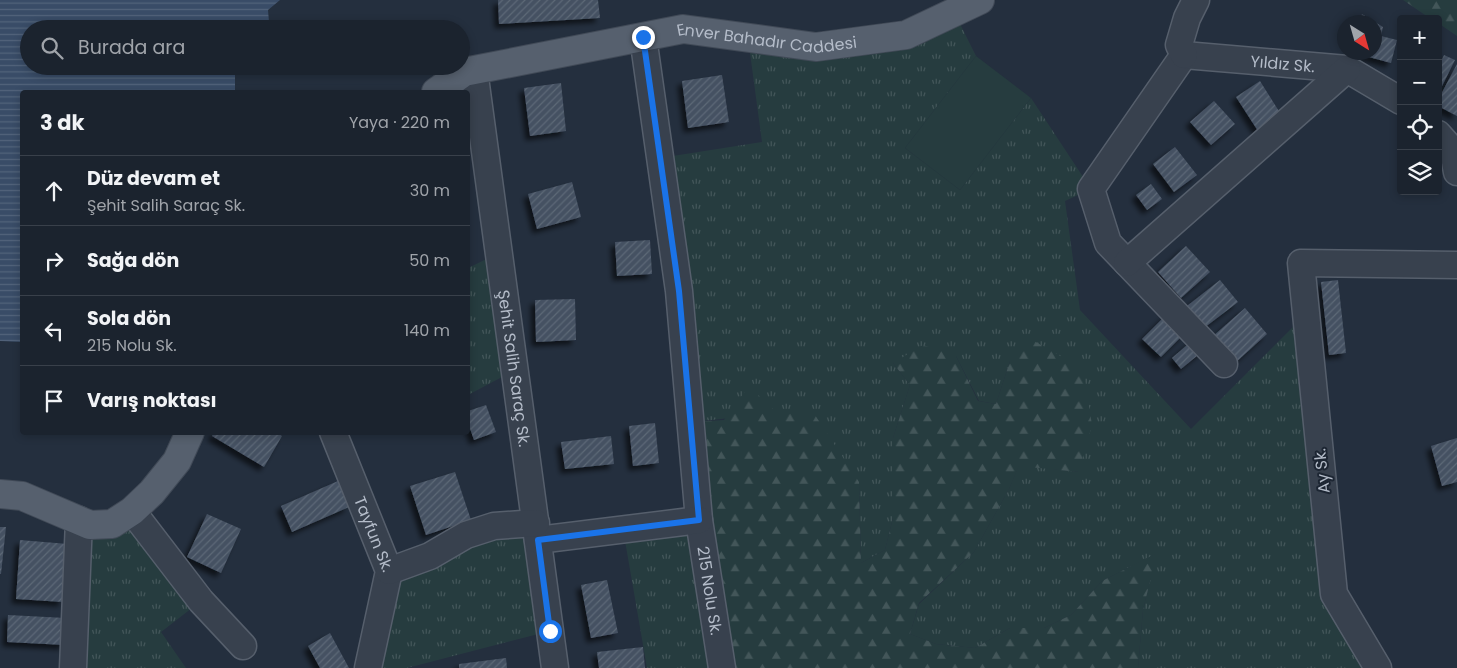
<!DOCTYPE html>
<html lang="tr">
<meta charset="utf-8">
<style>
body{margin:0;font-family:Poppins,sans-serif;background:#282f3a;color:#f1f3f6}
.controls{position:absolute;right:15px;top:15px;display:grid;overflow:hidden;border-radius:5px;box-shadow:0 2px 8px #0003}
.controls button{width:45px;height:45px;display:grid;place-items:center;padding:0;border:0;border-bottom:1px solid #39404a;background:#1b232e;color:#f1f3f6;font:25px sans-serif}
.compass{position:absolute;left:1337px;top:15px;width:45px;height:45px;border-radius:50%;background:#1b232e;box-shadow:0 2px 8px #0003;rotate:143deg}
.stop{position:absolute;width:15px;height:15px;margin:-11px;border:4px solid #1a73e8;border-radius:50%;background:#fff}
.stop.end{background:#1a73e8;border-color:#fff;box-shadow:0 1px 5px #0008}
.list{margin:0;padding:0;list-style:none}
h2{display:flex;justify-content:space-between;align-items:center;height:65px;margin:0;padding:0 20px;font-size:21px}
h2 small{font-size:16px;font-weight:400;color:#a0a4aa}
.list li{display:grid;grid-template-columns:32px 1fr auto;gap:15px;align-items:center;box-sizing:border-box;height:70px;padding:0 20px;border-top:1px solid #39404a}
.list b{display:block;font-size:19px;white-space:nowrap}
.list p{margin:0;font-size:16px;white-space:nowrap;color:#a0a4aa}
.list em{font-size:16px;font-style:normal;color:#a0a4aa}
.icon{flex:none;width:28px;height:28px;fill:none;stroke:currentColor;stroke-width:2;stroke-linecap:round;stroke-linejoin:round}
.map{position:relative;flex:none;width:1457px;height:668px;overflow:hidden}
.search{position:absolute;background:#1b232e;box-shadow:0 2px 8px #0003;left:20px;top:20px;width:450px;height:55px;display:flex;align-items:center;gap:12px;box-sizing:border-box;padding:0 18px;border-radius:28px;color:#a0a4aa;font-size:19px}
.panel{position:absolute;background:#1b232e;box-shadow:0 2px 8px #0003;left:20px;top:90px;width:450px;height:345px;border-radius:5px}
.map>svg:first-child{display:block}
.grass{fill:url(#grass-tufts)}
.forest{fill:url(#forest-firs)}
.park{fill:#263c3f}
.water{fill:url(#water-rules)}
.building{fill:url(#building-hatch);filter:url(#shadow)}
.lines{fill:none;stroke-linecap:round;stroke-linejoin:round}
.minor-casing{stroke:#565f6c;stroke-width:29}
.major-casing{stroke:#414a57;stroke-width:30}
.minor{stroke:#38414e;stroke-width:26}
.major{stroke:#56606e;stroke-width:28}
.route{stroke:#1a73e8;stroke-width:6}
.labels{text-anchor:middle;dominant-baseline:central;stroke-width:4;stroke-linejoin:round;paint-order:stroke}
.street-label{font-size:16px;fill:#b4bcc9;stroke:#1d2633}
</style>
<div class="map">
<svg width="1457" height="668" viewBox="0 0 1457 668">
<defs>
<pattern id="grass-tufts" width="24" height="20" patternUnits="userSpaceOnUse" patternTransform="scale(1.25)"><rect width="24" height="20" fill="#263c3f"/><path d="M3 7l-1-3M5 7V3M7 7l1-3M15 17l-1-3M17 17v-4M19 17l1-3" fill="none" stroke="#435659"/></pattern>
<pattern id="forest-firs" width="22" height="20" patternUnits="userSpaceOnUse" patternTransform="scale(1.25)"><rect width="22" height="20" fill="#263c3f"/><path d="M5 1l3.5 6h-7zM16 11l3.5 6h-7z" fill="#435659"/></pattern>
<pattern id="water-rules" width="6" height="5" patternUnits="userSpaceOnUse" patternTransform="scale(1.25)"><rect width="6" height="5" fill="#394c67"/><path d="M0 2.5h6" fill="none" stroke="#53647b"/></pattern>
<pattern id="building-hatch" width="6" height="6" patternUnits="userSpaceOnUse" patternTransform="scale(1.25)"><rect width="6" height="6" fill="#455162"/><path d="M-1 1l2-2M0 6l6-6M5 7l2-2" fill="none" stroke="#5d6877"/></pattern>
<filter id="shadow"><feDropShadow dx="-4.5" dy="4.5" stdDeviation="2.5" flood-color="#0009"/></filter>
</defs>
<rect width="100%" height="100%" fill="#242f3e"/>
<path class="grass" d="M 954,12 L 976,56 L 905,148 L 960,190 L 1031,98 L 1091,189 L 1065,201 L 1080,310 L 1191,429 L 1306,314 L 1334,594 L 1378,668 L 1138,668 L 1143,610 L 1156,554 L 1102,581 L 1071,615 L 1044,628 L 1010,628 L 975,648 L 936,644 L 910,634 L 919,604 L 974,552 L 1009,489 L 1019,465 L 1079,472 L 1010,361 L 996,404 L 979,401 L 956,356 L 893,363 L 910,385 L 893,438 L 893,518 L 885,550 L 861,563 L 859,482 L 777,413 L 692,422 L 660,158 L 762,142 L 748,38 L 816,47 Z
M 499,253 L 515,370 L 468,395 L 468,268 Z
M 132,511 L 201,601 L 161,632 L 186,668 L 73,668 L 79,520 Z
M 699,520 L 722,668 L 647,668 L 623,529 Z
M 536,523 L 550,631 L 407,668 L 368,668 L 389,571 Z"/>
<path class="forest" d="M 1403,0 L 1457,0 L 1457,36 L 1438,23 L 1438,19 L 1431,19 Z
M 1034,341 L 1083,369 L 1092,425 L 1079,472 L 1019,466 L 1009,489 L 974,552 L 919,603 L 910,634 L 936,644 L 975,648 L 1010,628 L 1044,628 L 1071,615 L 1102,581 L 1157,553 L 1143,610 L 1138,668 L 722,668 L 692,422 L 724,420 L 749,386 L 777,413 L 811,409 L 859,482 L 861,563 L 885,550 L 893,518 L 893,438 L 910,385 L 893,363 L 923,345 L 956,356 L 978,401 L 996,404 L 1010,361 Z"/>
<path class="park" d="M 976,56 L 1031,98 L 960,190 L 905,148 Z"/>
<path class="water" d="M 0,0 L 280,0 L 268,10 L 269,22 L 262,29 L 29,29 L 29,66 L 235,66 L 235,92 L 22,92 L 22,342 L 0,341 Z"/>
<path class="building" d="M 498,0 L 598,0 L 600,18 L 499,24 Z
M 1362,14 L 1383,27 L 1381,36 L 1397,40 L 1391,63 L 1354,53 L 1374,52 L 1374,22 L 1359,22 Z
M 1444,55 L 1455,60 L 1438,94 L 1438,68 Z
M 1457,64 L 1457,116 L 1438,106 L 1438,100 Z
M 722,75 L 729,122 L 688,128 L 682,81 Z
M 1260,81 L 1282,116 L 1258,131 L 1236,97 Z
M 561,83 L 566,131 L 530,136 L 524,88 Z
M 1214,101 L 1235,124 L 1211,145 L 1190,122 Z
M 1175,147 L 1197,175 L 1174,192 L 1153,164 Z
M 572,182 L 581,217 L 537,229 L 528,194 Z
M 1151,184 L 1162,199 L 1147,210 L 1136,195 Z
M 650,240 L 652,274 L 617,276 L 615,242 Z
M 1186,246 L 1210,272 L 1181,298 L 1158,272 Z
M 1220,280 L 1238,302 L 1204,328 L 1187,306 Z
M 1338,280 L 1346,353 L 1329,355 L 1321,282 Z
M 575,299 L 576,340 L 536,342 L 535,300 Z
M 1245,308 L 1267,334 L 1235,363 L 1212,337 Z
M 1167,314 L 1185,333 L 1161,357 L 1142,339 Z
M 1194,339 L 1204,350 L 1181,369 L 1172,358 Z
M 486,405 L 496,432 L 474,440 L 468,423 L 468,411 Z
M 655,423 L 659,463 L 633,466 L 629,426 Z
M 214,432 L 276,432 L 282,436 L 264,467 L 212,436 Z
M 611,436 L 614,464 L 565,469 L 561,442 Z
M 1457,438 L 1457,482 L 1442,486 L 1431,446 Z
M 455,472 L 471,520 L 426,535 L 410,486 Z
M 338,481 L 349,507 L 292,532 L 281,506 Z
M 207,514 L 241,529 L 221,573 L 187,557 Z
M 0,527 L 6,527 L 1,574 L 0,574 Z
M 20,540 L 68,544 L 63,602 L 16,599 Z
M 607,580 L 618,633 L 591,638 L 581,585 Z
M 8,615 L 66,618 L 65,645 L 7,642 Z
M 330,633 L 349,668 L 320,668 L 308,646 Z
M 643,647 L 645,668 L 599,668 L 597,652 Z
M 506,658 L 507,668 L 459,668 L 459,664 Z"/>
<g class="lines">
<g class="minor-casing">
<g id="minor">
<path id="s1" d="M 643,37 L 679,291 L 699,520 L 722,668"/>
<path d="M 1184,55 L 1091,189 L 1108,243 L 1224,364"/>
<path id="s2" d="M 1184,55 L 1347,69 L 1401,101"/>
<path d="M 1184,55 L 1179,45 L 1187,18 L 1196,0"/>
<path id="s3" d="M 474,70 L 555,668"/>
<path d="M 1438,134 L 1453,151 L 1457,172"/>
<path d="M 1127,263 L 1347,69"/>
<path id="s4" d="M 333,432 L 389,571 L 368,668"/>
<path d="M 132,511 L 201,601 L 243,646"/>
<path d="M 538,540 L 699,520"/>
<path d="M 389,571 L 430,556 L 466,535 L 494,526 L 536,523"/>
<path d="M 73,668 L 79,520"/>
<path d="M 1378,668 L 1334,594 L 1301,263 L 1457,265"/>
</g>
</g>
<g class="major-casing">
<g id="major">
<path id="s5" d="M 436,92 L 464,72 L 683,29 L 816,47 L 906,35 L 980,0"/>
<path d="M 0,494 L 22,496 L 90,525 L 112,524 L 132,511 L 152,492 L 177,461 L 190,432"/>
</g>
</g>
<use href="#minor" class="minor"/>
<use href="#major" class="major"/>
</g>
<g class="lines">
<path class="route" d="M 550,631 L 538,540 L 699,520 L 679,291 L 643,37"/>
</g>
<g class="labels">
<g class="street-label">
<text stroke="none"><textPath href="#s5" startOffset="342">Enver Bahadır Caddesi</textPath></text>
<text stroke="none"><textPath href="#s2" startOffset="99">Yıldız Sk.</textPath></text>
<text stroke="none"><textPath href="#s3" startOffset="301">Şehit Salih Saraç Sk.</textPath></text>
<text transform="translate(1322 471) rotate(-96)">Ay Sk.</text>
<text stroke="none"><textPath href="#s4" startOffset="110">Tayfun Sk.</textPath></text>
<text stroke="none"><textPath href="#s1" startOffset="558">215 Nolu Sk.</textPath></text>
</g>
</g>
</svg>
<div class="controls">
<button>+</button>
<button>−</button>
<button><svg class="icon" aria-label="locate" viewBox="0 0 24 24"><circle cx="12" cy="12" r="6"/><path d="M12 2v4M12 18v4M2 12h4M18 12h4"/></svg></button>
<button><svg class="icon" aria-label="layers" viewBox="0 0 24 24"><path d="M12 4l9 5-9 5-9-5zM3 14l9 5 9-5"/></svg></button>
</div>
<svg class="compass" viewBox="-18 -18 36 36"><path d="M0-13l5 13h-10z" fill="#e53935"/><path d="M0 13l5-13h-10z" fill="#a0a4aa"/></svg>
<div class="stop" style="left:550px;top:631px"></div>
<div class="stop end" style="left:643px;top:37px"></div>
<div class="search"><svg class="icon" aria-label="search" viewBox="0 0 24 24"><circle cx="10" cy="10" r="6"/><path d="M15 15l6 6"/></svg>Burada ara</div>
<section class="panel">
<h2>3 dk<small>Yaya · 220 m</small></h2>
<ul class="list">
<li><svg class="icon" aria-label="ahead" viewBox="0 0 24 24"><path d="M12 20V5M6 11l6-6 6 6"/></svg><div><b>Düz devam et</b><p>Şehit Salih Saraç Sk.</p></div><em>30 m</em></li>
<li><svg class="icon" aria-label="right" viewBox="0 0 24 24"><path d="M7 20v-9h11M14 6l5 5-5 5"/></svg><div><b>Sağa dön</b></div><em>50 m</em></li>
<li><svg class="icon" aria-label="left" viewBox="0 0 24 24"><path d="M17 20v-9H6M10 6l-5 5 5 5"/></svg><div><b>Sola dön</b><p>215 Nolu Sk.</p></div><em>140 m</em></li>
<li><svg class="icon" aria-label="arrive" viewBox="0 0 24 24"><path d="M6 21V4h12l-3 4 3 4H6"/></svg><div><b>Varış noktası</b></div></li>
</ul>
</section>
</div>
